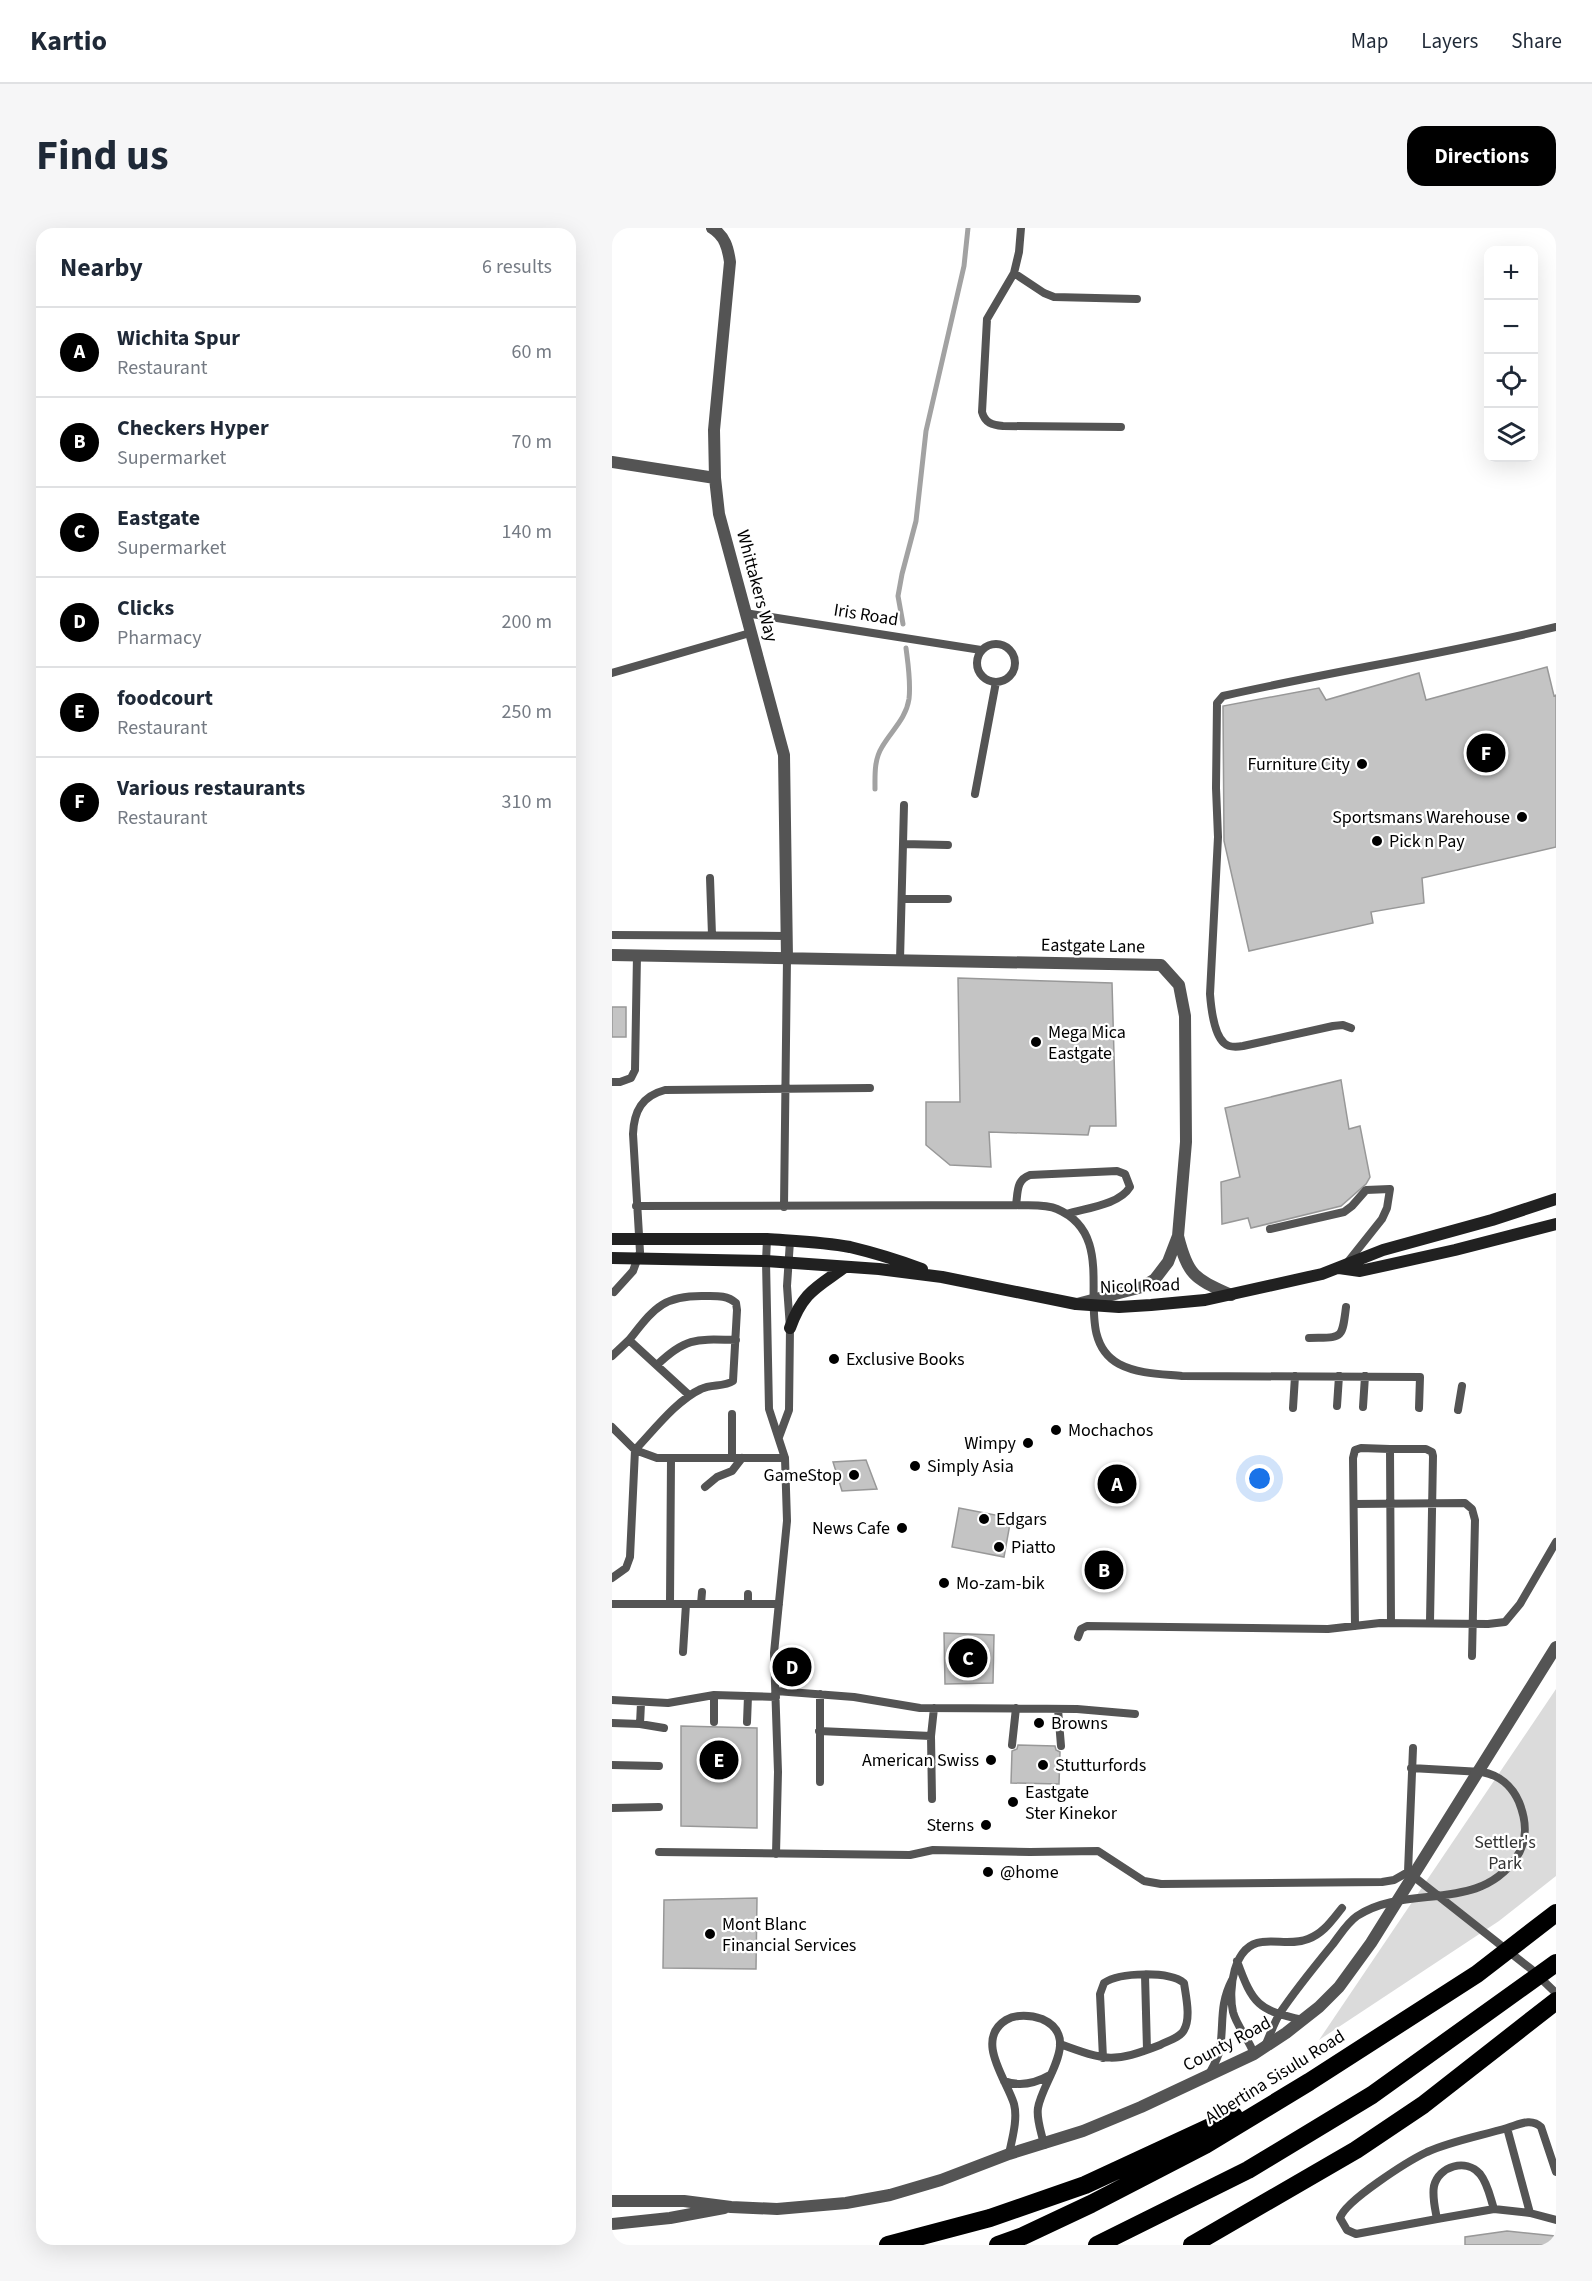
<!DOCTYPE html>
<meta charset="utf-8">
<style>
body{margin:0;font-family:"Source Sans 3",sans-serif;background:#f6f6f7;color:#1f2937}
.controls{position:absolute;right:18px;top:18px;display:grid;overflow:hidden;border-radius:12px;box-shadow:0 6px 24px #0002}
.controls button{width:54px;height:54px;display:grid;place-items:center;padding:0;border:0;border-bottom:2px solid #e0e1e3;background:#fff;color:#1f2937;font:30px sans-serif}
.you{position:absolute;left:648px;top:1251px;width:21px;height:21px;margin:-15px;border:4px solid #fff;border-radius:50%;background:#1a73e8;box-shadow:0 0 0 9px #1a73e833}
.badge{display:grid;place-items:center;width:39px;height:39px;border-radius:50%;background:#000;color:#fff;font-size:20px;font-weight:700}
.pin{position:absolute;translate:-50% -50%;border:3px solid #fff;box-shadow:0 2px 6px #0006}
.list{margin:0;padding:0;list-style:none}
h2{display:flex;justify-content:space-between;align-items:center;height:78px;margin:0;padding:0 24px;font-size:26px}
h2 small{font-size:20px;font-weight:400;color:#747a83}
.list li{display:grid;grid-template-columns:39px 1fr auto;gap:18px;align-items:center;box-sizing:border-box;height:90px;padding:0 24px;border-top:2px solid #e0e1e3}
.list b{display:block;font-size:22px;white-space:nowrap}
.list p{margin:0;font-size:20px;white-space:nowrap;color:#747a83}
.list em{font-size:20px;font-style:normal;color:#747a83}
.icon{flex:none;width:33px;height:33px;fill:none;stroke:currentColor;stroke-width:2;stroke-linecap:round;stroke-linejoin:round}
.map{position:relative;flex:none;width:944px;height:2017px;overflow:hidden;border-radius:18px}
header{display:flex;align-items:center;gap:36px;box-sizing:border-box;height:84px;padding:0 30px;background:#fff;border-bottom:2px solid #e0e1e3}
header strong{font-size:28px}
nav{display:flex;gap:33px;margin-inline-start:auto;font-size:21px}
.intro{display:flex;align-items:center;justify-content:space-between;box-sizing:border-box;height:144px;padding:0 36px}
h1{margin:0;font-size:42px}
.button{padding:15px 27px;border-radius:18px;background:#000;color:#fff;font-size:21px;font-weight:700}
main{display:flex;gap:36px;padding:0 36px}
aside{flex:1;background:#fff;border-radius:18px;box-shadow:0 6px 24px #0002}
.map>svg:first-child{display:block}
.green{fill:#dbdbdb}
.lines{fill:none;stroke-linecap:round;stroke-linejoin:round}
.stream{stroke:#a2a2a2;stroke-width:5}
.building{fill:#c4c4c4;stroke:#989898;stroke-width:1.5}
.service{stroke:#545454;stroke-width:8}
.minor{stroke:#545454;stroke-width:12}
.tertiary{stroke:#545454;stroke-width:12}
.secondary{stroke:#212121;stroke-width:12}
.motorway{stroke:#000;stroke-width:18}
.poi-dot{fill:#000;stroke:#fff;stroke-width:2}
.labels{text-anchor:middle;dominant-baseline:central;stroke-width:4.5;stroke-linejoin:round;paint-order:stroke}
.street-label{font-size:18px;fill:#000;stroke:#fff}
.poi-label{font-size:18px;fill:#000;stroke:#fff;text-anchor:start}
.park-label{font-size:18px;fill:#323232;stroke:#fff}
</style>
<header>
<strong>Kartio</strong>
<nav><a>Map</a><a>Layers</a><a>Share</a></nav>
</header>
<div class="intro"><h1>Find us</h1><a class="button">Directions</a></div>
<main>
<aside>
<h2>Nearby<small>6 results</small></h2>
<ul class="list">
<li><span class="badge">A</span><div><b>Wichita Spur</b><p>Restaurant</p></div><em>60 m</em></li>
<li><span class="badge">B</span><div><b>Checkers Hyper</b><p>Supermarket</p></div><em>70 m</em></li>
<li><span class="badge">C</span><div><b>Eastgate</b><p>Supermarket</p></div><em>140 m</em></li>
<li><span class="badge">D</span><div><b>Clicks</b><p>Pharmacy</p></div><em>200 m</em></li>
<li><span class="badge">E</span><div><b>foodcourt</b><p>Restaurant</p></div><em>250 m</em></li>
<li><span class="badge">F</span><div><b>Various restaurants</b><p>Restaurant</p></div><em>310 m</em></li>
</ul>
</aside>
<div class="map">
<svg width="944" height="2017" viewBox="0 0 944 2017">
<rect width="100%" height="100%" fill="#fff"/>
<path class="green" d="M 944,1461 L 944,1648 L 887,1693 L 707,1812 Z"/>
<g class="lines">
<path class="stream" d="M 291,396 L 286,368 L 290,346 L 304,293 L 314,203 L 352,38 L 356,0
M 263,561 C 263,547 262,532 270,519 C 279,503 294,491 297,471 C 299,454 296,436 294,420"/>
</g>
<path class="building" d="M 935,439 L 942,468 L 944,467 L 944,619 L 810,650 L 812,675 L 759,684 L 761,695 L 637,723 L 612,613 L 611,478 L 707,460 L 714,472 L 807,445 L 814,472 Z
M 346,750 L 500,755 L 504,898 L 478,898 L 476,907 L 377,904 L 379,939 L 338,937 L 314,917 L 314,874 L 348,874 Z
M 0,779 L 14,779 L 14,809 L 0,809 Z
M 729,852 L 737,901 L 748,898 L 758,949 L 754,956 L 729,978 L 639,1000 L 636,990 L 610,996 L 609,954 L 628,949 L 613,880 Z
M 254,1232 L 265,1261 L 230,1263 L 221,1234 Z
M 347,1280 L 399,1290 L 392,1329 L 340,1319 Z
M 332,1405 L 382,1407 L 381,1455 L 333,1456 Z
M 69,1498 L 145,1500 L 145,1600 L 69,1598 Z
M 406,1517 L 443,1518 L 444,1522 L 448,1524 L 447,1556 L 399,1555 L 400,1523 L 405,1521 Z
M 145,1670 L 144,1741 L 51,1740 L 52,1672 Z
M 895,2003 L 943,2008 L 942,2017 L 853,2017 L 853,2009 Z"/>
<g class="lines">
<path class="service" d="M 409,0 L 407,24 L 402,45 L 375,91 L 370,184 C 373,195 380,197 391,198 L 509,199
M 402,45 L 432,65 L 442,69 L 525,71
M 133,385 L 369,422
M365 435a19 19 0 1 1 38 0a19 19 0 1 1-38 0Z
M 0,445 L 138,405
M 363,566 L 384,454
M 291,616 L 336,617
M 98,650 L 100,707
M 290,671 L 336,671
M 0,707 L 175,708
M 288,732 L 292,577
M 739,800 L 731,797 L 721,798 L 631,818 C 625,819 617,820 612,815 C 602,806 599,779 598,766 L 606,609 L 604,560 L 605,475 L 611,468 C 722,443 834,426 944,399
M 0,854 L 8,854 L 19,850 L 23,842 L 25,727
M 404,977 C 406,964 404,952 418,947 L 505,943 L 513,946 L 518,959 C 507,977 474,980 455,986
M 24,978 L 404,977 C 416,978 434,976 445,981 C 515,1011 452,1106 507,1136 C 526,1146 550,1146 570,1148 L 808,1149 L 807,1180
M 172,979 L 175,730
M 658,1001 L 732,984 L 740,978 L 754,962 L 778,961 L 775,980 L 770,991 L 735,1035
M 155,1011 L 154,1033 L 157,1181 L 173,1230 L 175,1293 L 162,1425 L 166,1544 L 164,1626
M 2,1064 L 21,1043 L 28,1024 L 21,906 C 22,883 30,868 53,862 L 258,860
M 697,1110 C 730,1109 730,1113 734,1079
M 0,1128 L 17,1112 L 77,1167
M 45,1137 C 74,1109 85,1111 124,1112
M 725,1178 L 727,1148
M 751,1179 L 753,1148
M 681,1180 L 683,1148
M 846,1182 L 850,1158
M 0,1199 L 23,1222 L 45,1230 L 173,1230
M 167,1209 L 177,1182 L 178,1100 L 175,1058 L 178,1013
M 120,1230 L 120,1186
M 93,1259 L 105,1249 L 120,1243 L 130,1230
M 742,1276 L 853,1275 L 860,1281 L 863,1292 L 860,1428
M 0,1350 L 14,1340 L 18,1329 L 23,1222 C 42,1202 65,1172 89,1161 C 99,1156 112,1159 121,1153 L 125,1082 L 124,1075 C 115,1067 104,1068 93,1068 C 50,1067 42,1081 17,1112
M 136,1366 L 136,1376
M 0,1376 L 167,1376
M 58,1376 L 59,1231
M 89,1376 L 90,1364
M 779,1395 L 778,1221 L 814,1221 L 820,1224 L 821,1228 L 818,1394
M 743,1398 L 741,1230 L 743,1222 L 749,1220 L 778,1221
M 466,1409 L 469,1401 L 475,1398 L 716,1401 L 768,1395 L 876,1396 L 893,1394 L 908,1376 L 944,1314
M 71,1424 L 74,1376
M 164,1463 L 242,1469 L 308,1480 L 465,1481 L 523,1486
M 0,1472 L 56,1475 L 102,1467 L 164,1469
M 446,1481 L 449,1518
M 102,1494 L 102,1467
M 135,1494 L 136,1468
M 0,1495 L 28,1496 L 52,1500
M 28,1496 L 29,1475
M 207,1503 L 319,1508 L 320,1571
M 319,1508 L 322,1480
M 400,1517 L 404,1480
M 0,1537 L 47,1538
M 208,1554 L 208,1466
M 0,1580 L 47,1579
M 47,1624 L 298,1627 L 321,1622 L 418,1624 L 486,1623 L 532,1653 L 549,1656 L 770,1654 L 782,1652 L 796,1644 L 919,1741 L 944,1765
M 796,1644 L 801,1520
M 625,1733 C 641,1777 646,1782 691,1792
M 533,1747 L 535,1822
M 448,1816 C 494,1833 502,1835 548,1817 C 555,1813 568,1810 572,1802 C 579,1790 574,1769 572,1755 C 557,1743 508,1744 492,1755 L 488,1766 L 491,1830
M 653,1818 C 658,1807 662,1795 668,1785 C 684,1761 703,1738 721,1716 C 728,1707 735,1695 745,1688 C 795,1655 865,1686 904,1630 C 916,1612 915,1594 907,1574 C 900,1558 887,1547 870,1544 L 799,1540
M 642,1826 C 637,1811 625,1799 621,1784 C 616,1762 621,1717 650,1714 C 665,1712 681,1717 696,1711 C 712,1705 720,1692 730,1680
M 596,1848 C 601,1839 606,1831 608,1821 C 612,1795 607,1777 620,1752
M 392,1853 C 408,1859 424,1855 438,1847
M 895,1900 L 918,1985
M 397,1926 C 400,1911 406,1891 402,1876 C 395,1852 362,1812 394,1792 C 404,1786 419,1787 430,1791 C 471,1809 430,1853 426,1880 C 424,1891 430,1906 432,1917
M 882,1981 C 878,1969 876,1956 868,1946 C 854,1930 827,1938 822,1958 C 820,1969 823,1980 825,1991 L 882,1981 L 918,1985 L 944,1992
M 825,1991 L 744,2006 L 735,2002 L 728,1990 C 733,1973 796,1933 815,1924 C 840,1913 868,1908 895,1900 C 906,1897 919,1889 929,1899 L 944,1944"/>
<path class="minor" d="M 100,0 C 113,8 116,20 118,34 L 102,202 L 103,250 L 107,286 L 172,527 L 175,730
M 0,234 L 103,250
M 0,727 L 549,737 L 567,757 L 573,788 L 574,914 L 566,1008 L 556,1034 L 543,1051 L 530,1059 L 465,1076
M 566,1008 C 576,1048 582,1050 619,1067"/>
<path class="tertiary" d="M 0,1973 L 72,1973 L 119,1979 L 165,1981 L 234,1975 L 278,1967 L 329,1952 L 397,1926 L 471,1903 L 529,1879 L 642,1826 L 674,1805 L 707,1779 L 727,1759 L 759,1715 L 944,1419
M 0,1996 L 58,1990 L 112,1980"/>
<path class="secondary" d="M 0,1011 L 155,1011 C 182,1013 212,1014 238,1019 C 263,1025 286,1032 310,1041
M 0,1030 L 154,1033 L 267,1041 L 330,1049 L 464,1076 L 507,1079 L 539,1077 L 593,1072 L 710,1046 L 771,1022 L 880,992 L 944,971
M 727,1040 L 748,1043 L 843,1022 L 944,996
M 178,1100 C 191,1064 204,1060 233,1039"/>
<path class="motorway" d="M 276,2017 L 378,1990 L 473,1957 L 622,1888
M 386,2017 L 411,2008 L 479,1976 L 593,1917 L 697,1854 L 865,1746 L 944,1685
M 485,2017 L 636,1942 L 760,1867 L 944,1735
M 580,2017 L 744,1922 L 811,1877 L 944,1773"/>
</g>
<g class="poi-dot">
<circle cx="750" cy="536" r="6"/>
<circle cx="910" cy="589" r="6"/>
<circle cx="765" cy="613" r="6"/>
<circle cx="424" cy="814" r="6"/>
<circle cx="222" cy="1131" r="6"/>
<circle cx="444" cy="1202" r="6"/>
<circle cx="416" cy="1215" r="6"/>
<circle cx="303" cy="1238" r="6"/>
<circle cx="242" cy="1247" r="6"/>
<circle cx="372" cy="1291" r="6"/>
<circle cx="290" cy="1300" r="6"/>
<circle cx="387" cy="1319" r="6"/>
<circle cx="332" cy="1355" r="6"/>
<circle cx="427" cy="1495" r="6"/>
<circle cx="379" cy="1532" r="6"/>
<circle cx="431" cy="1537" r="6"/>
<circle cx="401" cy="1574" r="6"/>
<circle cx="374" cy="1597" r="6"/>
<circle cx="376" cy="1644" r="6"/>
<circle cx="98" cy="1706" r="6"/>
</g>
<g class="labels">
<g class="street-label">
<text transform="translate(145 358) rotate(75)">Whittakers Way</text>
<text transform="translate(254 387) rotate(9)">Iris Road</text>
<text transform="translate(481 718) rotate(1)">Eastgate Lane</text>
<text transform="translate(528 1058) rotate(-2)">Nicol Road</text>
<text transform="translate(615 1816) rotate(-28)">County Road</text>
<text transform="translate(663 1849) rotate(-32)">Albertina Sisulu Road</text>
</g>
<g class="poi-label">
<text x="738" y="536" text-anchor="end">Furniture City</text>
<text x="898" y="589" text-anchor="end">Sportsmans Warehouse</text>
<text x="777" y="613">Pick n Pay</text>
<text x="436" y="804">Mega Mica<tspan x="436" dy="21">Eastgate</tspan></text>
<text x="234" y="1131">Exclusive Books</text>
<text x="456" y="1202">Mochachos</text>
<text x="404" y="1215" text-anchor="end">Wimpy</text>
<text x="315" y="1238">Simply Asia</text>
<text x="230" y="1247" text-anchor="end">GameStop</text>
<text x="384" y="1291">Edgars</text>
<text x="278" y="1300" text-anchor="end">News Cafe</text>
<text x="399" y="1319">Piatto</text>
<text x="344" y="1355">Mo-zam-bik</text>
<text x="439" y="1495">Browns</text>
<text x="367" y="1532" text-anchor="end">American Swiss</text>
<text x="443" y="1537">Stutturfords</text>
<text x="413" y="1564">Eastgate<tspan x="413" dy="21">Ster Kinekor</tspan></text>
<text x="362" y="1597" text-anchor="end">Sterns</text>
<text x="388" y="1644">@home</text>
<text x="110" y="1696">Mont Blanc<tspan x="110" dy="21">Financial Services</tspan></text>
</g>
<g class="park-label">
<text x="893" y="1614">Settler's<tspan x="893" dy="21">Park</tspan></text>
</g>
</g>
</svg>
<div class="controls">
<button>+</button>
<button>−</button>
<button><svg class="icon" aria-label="locate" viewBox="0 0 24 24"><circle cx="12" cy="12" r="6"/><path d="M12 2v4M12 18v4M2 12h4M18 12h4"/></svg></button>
<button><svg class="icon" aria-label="layers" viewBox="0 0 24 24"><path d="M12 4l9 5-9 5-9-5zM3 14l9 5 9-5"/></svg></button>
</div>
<div class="you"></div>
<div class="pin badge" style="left:505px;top:1256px">A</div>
<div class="pin badge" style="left:492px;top:1342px">B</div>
<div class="pin badge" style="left:356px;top:1430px">C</div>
<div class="pin badge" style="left:180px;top:1439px">D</div>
<div class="pin badge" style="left:107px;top:1532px">E</div>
<div class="pin badge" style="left:874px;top:525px">F</div>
</div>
</main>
